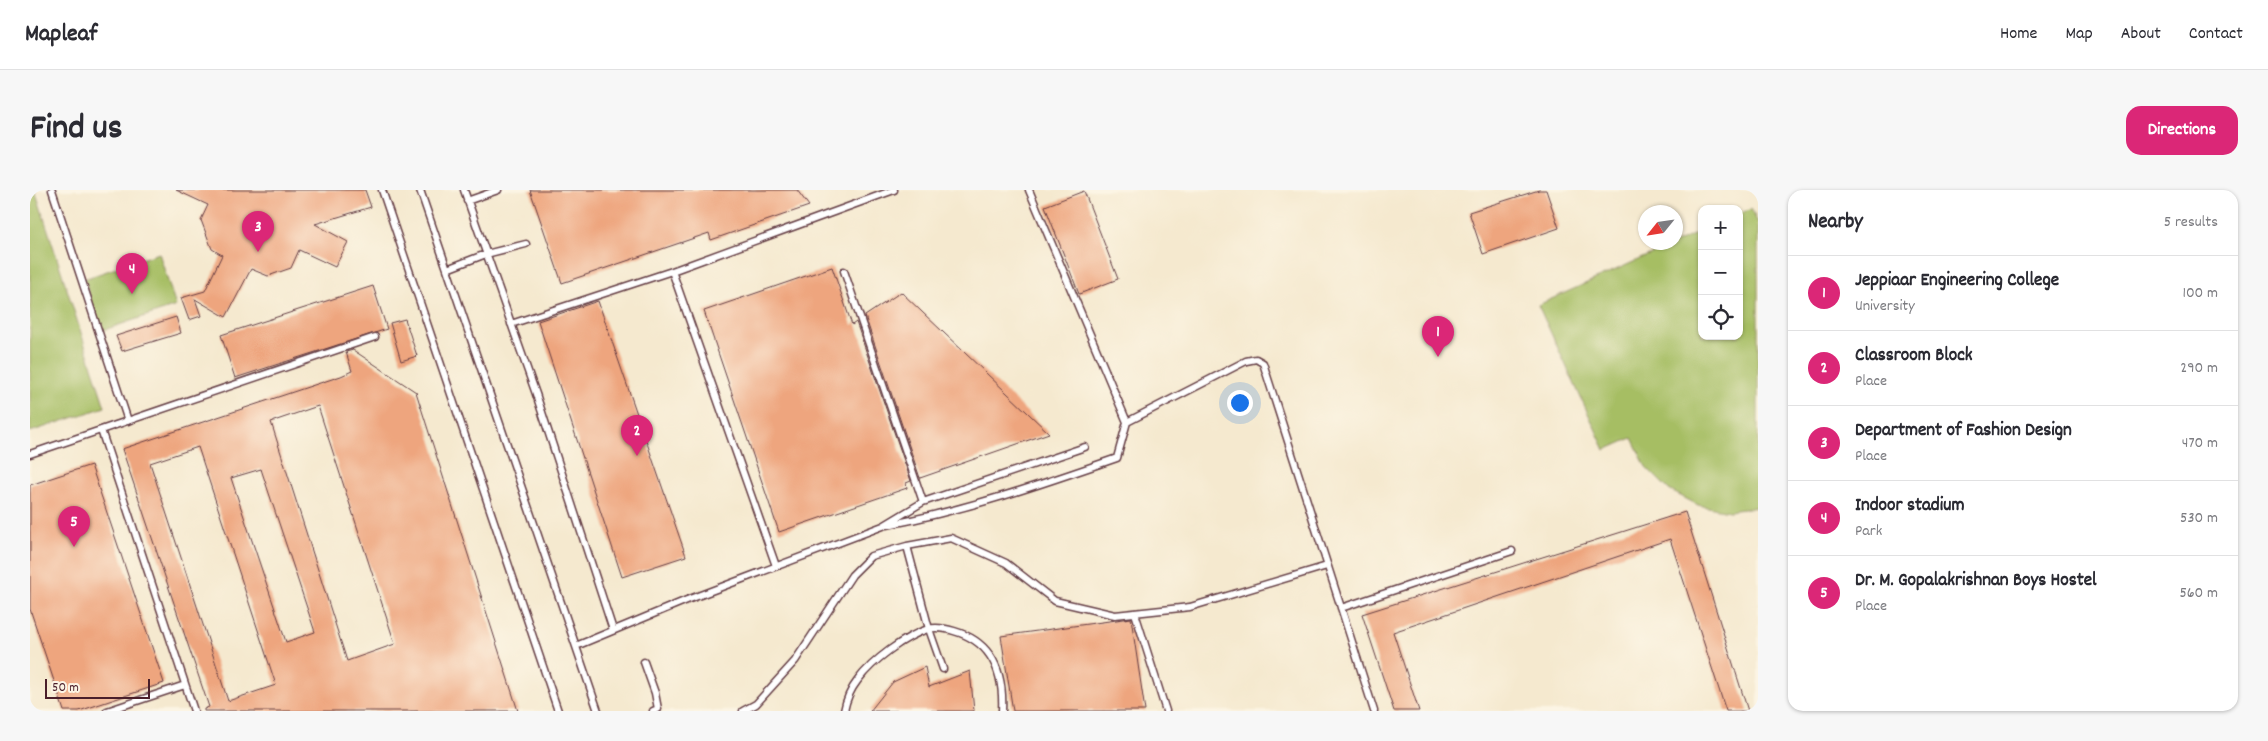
<!DOCTYPE html>
<meta charset="utf-8">
<style>
body{margin:0;font-family:Dekko,sans-serif;background:#f7f7f7;color:#2b2b33}
.controls{position:absolute;right:15px;top:15px;display:grid;overflow:hidden;border-radius:10px;box-shadow:0 1px 4px #0004}
.controls button{width:45px;height:45px;display:grid;place-items:center;padding:0;border:0;border-bottom:1px solid #e1e1e2;background:#fff;color:#2b2b33;font:25px sans-serif}
.compass{position:absolute;left:1608px;top:15px;width:45px;height:45px;border-radius:50%;background:#fff;box-shadow:0 1px 4px #0004;rotate:240deg}
.scale{position:absolute;left:15px;bottom:12px;width:105px;box-sizing:border-box;padding-left:5px;border:2px solid #4a1f2b;border-top:0;font-size:14px;line-height:18px;white-space:nowrap;color:#4a1f2b;-webkit-text-stroke:4px #fcf5e5;paint-order:stroke}
.you{position:absolute;left:1209px;top:212px;width:18px;height:18px;margin:-12px;border:4px solid #fff;border-radius:50%;background:#1a73e8;box-shadow:0 0 0 8px #1a73e833}
.badge{display:grid;place-items:center;width:32px;height:32px;border-radius:50%;background:#db2777;color:#fff;font-size:16px;font-weight:700}
.pin{position:absolute;translate:-50% -41px;filter:drop-shadow(0 1px 2px #0008)}
.pin::after{content:'';position:absolute;top:26px;width:18px;height:15px;background:inherit;clip-path:polygon(0 0,100% 0,50% 100%)}
.list{margin:0;padding:0;list-style:none}
h2{display:flex;justify-content:space-between;align-items:center;height:65px;margin:0;padding:0 20px;font-size:21px}
h2 small{font-size:16px;font-weight:400;color:#7c7c81}
.list li{display:grid;grid-template-columns:32px 1fr auto;gap:15px;align-items:center;box-sizing:border-box;height:75px;padding:0 20px;border-top:1px solid #e1e1e2}
.list b{display:block;font-size:19px;white-space:nowrap}
.list p{margin:0;font-size:16px;white-space:nowrap;color:#7c7c81}
.list em{font-size:16px;font-style:normal;color:#7c7c81}
.icon{flex:none;width:28px;height:28px;fill:none;stroke:currentColor;stroke-width:2;stroke-linecap:round;stroke-linejoin:round}
.map{position:relative;flex:none;width:1728px;height:521px;overflow:hidden;border-radius:15px}
header{display:flex;align-items:center;gap:30px;box-sizing:border-box;height:70px;padding:0 25px;background:#fff;border-bottom:1px solid #e1e1e2}
header strong{font-size:24px}
nav{display:flex;gap:28px;margin-inline-start:auto;font-size:18px}
.intro{display:flex;align-items:center;justify-content:space-between;box-sizing:border-box;height:120px;padding:0 30px}
h1{margin:0;font-size:35px}
.button{padding:12px 22px;border-radius:15px;background:#db2777;color:#fff;font-size:18px;font-weight:700}
main{display:flex;gap:30px;padding:0 30px}
aside{flex:1;background:#fff;border-radius:15px;box-shadow:0 1px 4px #0004}
.map>svg:first-child{display:block}
.green{fill:#a6be64;stroke:#786e48}
.building{fill:#eea57e;fill-rule:evenodd}
.lines{fill:none;stroke-linecap:round;stroke-linejoin:round}
.lane-casing{stroke:#643d44;stroke-width:9}
.lane{stroke:#fff;stroke-width:6}
</style>
<header>
<strong>Mapleaf</strong>
<nav><a>Home</a><a>Map</a><a>About</a><a>Contact</a></nav>
</header>
<div class="intro"><h1>Find us</h1><a class="button">Directions</a></div>
<main>
<div class="map">
<svg width="1728" height="521" viewBox="0 0 1728 521">
<rect width="100%" height="100%" fill="#fcf5e5"/>
<filter id="ink" filterUnits="userSpaceOnUse"><feTurbulence type="fractalNoise" baseFrequency=".02" numOctaves="2"/><feDisplacementMap in="SourceGraphic" scale="10" xChannelSelector="R" yChannelSelector="G"/><feConvolveMatrix kernelMatrix="1 2 1 2 8 2 1 2 1" color-interpolation-filters="sRGB"/></filter>
<filter id="wash" filterUnits="userSpaceOnUse"><feTurbulence type="fractalNoise" baseFrequency=".0096" numOctaves="4" result="noise"/><feDisplacementMap in="SourceGraphic" scale="20" xChannelSelector="R" yChannelSelector="G"/><feGaussianBlur stdDeviation="1.12" result="paint"/><feColorMatrix in="noise" values="0 0 0 0 0 0 0 0 0 0 0 0 0 0 0 0 0 1.4 0 .05"/><feComposite in="paint" operator="in"/></filter>
<g filter="url(#wash)">
<rect width="100%" height="100%" fill="#f5e9cf"/>
<path class="green" d="M 0,0 L 5,0 L 75,217 L 0,242 Z
M 1721,19 L 1728,33 L 1728,317 L 1699,321 L 1668,315 L 1639,300 L 1616,277 L 1602,248 L 1575,260 L 1508,115 L 1672,41 L 1672,146 L 1709,146 L 1709,24 Z
M 129,63 L 146,116 L 71,141 L 54,89 Z"/>
<g id="blocks">
<path class="building" d="M 146,0 L 335,0 L 341,17 L 285,34 L 318,52 L 305,77 L 269,60 L 261,78 L 238,86 L 221,79 L 196,127 L 165,109 L 171,126 L 159,130 L 151,108 L 175,101 L 192,65 L 182,59 L 171,30 L 178,15 Z
M 500,0 L 767,0 L 779,16 L 681,50 L 679,43 L 532,93 Z
M 1509,0 L 1516,0 L 1529,38 L 1453,64 L 1439,22 Z
M 1054,1 L 1088,89 L 1049,104 L 1015,16 Z
M 802,77 L 822,135 L 826,132 L 881,291 L 876,293 L 877,298 L 749,342 L 674,121 Z
M 343,96 L 357,139 L 205,188 L 191,145 Z
M 871,102 L 1019,243 L 890,288 L 835,126 Z
M 568,111 L 656,366 L 592,387 L 508,131 Z
M 146,127 L 151,143 L 92,161 L 86,146 Z
M 375,129 L 387,166 L 371,171 L 360,133 Z
M 323,160 L 386,202 L 488,521 L 174,521 L 174,519 L 179,517 L 92,259 L 311,186 L 322,181 L 316,162 ZM 288,216 L 365,454 L 317,471 L 241,232 ZM 168,257 L 246,495 L 198,511 L 120,273 ZM 231,279 L 285,442 L 256,452 L 201,288 Z
M 61,275 L 134,493 L 49,521 L 34,521 L 0,419 L 0,295 Z
M 1655,322 L 1718,521 L 1696,521 L 1640,349 L 1363,442 L 1389,521 L 1364,521 L 1332,424 Z
M 1101,428 L 1115,521 L 983,521 L 971,446 Z
M 895,477 L 899,497 L 940,481 L 944,521 L 840,521 L 863,492 Z"/>
</g>
</g>
<g filter="url(#ink)">
<use href="#blocks" fill-opacity="0" stroke="#643d44" stroke-width="1"/>
<g class="lines">
<g class="lane-casing">
<path id="lane" d="M 22,0 L 98,231
M 352,0 L 528,521
M 390,0 L 568,521
M 434,0 L 506,204 L 583,440
M 437,11 L 468,0
M 417,79 L 456,64 L 496,54
M 642,81 L 746,376
M 814,81 L 893,312
M 481,134 L 642,81 L 864,0
M 1097,232 L 1216,171 L 1226,169 L 1233,173 L 1344,521
M 71,240 L 164,521
M 0,264 L 345,147
M 857,335 C 937,320 1012,294 1087,268 L 1097,232 L 999,0
M 877,356 L 899,439 L 913,479
M 1311,418 L 1482,361
M 1105,423 L 1136,521
M 546,456 L 657,410 L 853,336 L 893,312 L 1055,257
M 614,472 L 625,503 L 628,519 L 623,521
M 77,521 L 155,495
M 713,521 L 726,514 L 765,471 L 822,385 L 841,366 L 877,356 L 921,348 L 976,373 L 1025,411 L 1085,425 L 1160,417 L 1297,376
M 814,521 C 816,510 821,499 828,490 C 842,471 875,446 898,439 C 906,437 917,439 924,441 C 963,452 974,484 972,521"/>
</g>
<use href="#lane" class="lane"/>
</g>
</g>
</svg>
<div class="controls">
<button>+</button>
<button>−</button>
<button><svg class="icon" aria-label="locate" viewBox="0 0 24 24"><circle cx="12" cy="12" r="6"/><path d="M12 2v4M12 18v4M2 12h4M18 12h4"/></svg></button>
</div>
<svg class="compass" viewBox="-18 -18 36 36"><path d="M0-13l5 13h-10z" fill="#e53935"/><path d="M0 13l5-13h-10z" fill="#7c7c81"/></svg>
<div class="scale">50 m</div>
<div class="you"></div>
<div class="pin badge" style="left:1408px;top:167px">1</div>
<div class="pin badge" style="left:607px;top:266px">2</div>
<div class="pin badge" style="left:228px;top:62px">3</div>
<div class="pin badge" style="left:102px;top:104px">4</div>
<div class="pin badge" style="left:44px;top:357px">5</div>
</div>
<aside>
<h2>Nearby<small>5 results</small></h2>
<ul class="list">
<li><span class="badge">1</span><div><b>Jeppiaar Engineering College</b><p>University</p></div><em>100 m</em></li>
<li><span class="badge">2</span><div><b>Classroom Block</b><p>Place</p></div><em>290 m</em></li>
<li><span class="badge">3</span><div><b>Department of Fashion Design</b><p>Place</p></div><em>470 m</em></li>
<li><span class="badge">4</span><div><b>Indoor stadium</b><p>Park</p></div><em>530 m</em></li>
<li><span class="badge">5</span><div><b>Dr. M. Gopalakrishnan Boys Hostel</b><p>Place</p></div><em>560 m</em></li>
</ul>
</aside>
</main>
